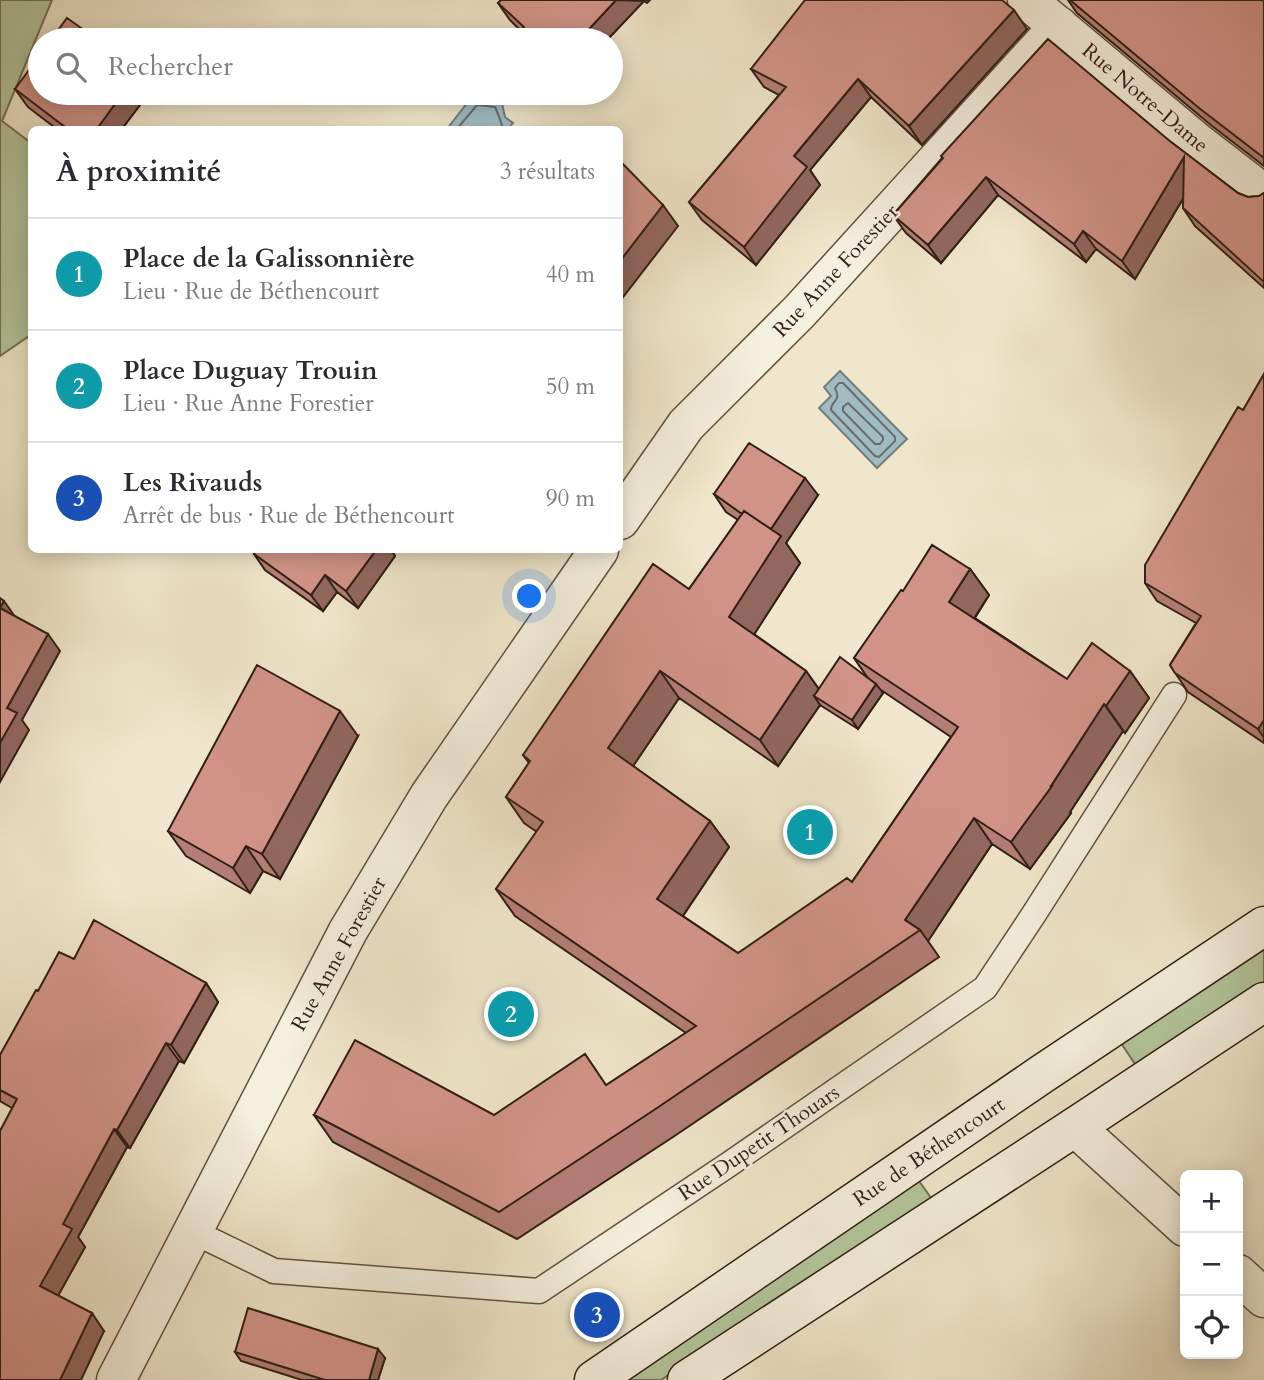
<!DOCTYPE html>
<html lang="fr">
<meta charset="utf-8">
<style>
body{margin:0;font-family:Cardo,serif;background:#f2f2f3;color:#2b2b33}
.controls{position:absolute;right:21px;bottom:21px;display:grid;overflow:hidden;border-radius:10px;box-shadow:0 4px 18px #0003}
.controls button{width:63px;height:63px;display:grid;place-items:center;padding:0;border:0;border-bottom:2px solid #e1e1e2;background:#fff;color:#2b2b33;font:35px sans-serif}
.you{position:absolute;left:530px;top:597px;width:24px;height:24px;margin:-18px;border:5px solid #fff;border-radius:50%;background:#1a73e8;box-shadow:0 0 0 10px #1a73e833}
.badge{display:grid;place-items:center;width:46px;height:46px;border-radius:50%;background:#b45309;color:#fff;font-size:23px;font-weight:700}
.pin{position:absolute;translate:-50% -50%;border:4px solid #fff;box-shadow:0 2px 7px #0006}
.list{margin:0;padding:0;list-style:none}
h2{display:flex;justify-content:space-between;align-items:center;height:91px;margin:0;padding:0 28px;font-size:30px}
h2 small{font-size:23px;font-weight:400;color:#7c7c81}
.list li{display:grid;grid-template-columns:46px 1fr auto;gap:21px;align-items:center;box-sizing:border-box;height:112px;padding:0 28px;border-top:2px solid #e1e1e2}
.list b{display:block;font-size:26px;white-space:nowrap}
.list p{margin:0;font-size:23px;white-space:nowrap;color:#7c7c81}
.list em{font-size:23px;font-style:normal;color:#7c7c81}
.icon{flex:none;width:38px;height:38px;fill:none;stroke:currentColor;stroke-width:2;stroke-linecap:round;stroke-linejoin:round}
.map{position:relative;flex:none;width:1264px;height:1380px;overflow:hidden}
.search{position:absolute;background:#fff;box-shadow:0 4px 18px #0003;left:28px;top:28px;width:595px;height:77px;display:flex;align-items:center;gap:18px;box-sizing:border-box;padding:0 24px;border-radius:38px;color:#7c7c81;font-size:26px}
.panel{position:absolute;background:#fff;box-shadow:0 4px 18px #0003;left:28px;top:126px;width:595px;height:427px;border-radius:10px}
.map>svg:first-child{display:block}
.green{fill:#b4c69c;stroke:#727259;stroke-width:2}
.water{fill:#a0bcc2;stroke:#737d7d;stroke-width:2}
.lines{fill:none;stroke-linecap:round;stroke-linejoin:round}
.shore{stroke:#686d6c;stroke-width:2}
.service-casing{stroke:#605043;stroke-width:27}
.minor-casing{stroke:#605043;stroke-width:41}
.secondary-casing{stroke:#301e16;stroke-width:41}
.service{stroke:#f5efdd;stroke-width:24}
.minor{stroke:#f5efdd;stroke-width:38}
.secondary{stroke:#f5efdd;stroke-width:38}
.wall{fill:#b47e75;stroke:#301e16;stroke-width:2;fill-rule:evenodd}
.shaded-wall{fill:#92675f;stroke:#301e16;stroke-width:2}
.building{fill:#d19388;stroke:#301e16;stroke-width:2}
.labels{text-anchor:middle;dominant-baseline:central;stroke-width:5;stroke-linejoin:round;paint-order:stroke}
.street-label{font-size:21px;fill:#301e16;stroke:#f5efdd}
</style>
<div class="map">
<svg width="1264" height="1380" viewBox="0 0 1264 1380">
<rect width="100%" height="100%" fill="#f0e6cb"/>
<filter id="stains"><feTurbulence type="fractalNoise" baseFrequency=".00286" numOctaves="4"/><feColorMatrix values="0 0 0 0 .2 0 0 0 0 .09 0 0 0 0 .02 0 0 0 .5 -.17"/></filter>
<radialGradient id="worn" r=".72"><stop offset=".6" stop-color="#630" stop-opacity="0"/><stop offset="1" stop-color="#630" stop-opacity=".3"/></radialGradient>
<path class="green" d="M 0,0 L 52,0 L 2,121 L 31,143 L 32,334 L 0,356 Z
M 1264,943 L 1264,982 L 1137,1067 L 1119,1040 Z
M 917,1178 L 931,1198 L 661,1380 L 617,1380 Z"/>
<path class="water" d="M 475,93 L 482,99 L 501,99 L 505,117 L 513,123 L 508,129 L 447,129 Z
M 840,371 L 907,439 L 877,468 L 819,408 L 831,396 L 824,387 Z"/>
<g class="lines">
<path class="shore" d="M 456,130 L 477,105 L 495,107 C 497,111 503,127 503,130
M 839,383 L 843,383 L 895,437 L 895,441 L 879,457 L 875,456 L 831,410 C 831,399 842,403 835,388 Z
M 848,403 L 883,437 L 883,440 L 880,444 L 875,444 L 843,411 L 843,407 Z"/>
<g class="service-casing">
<path id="service" d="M 192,1231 L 274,1271 L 539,1291 L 728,1165 L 985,988 L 1034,914 L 1174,695"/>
</g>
<g class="minor-casing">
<path id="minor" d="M 1027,0 L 1198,143 L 1264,194
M 620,520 L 686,425 L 800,311 L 1059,26
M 1075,1127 L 1185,1227
M 1238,1274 L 1264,1298
M 116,1380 L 348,931 L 429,796 L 599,550"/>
</g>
<g class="secondary-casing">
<path id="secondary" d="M 594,1380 L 1042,1074 L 1264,926
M 687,1380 L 1075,1127 L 1264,1002"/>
</g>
<use href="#service" class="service"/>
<use href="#minor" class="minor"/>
<use href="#secondary" class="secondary"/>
</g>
<path class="wall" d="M 501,0 L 650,0 L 647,3 L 644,1 L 607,40 L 518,40 L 515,37 L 521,31 L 510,20 L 498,3 Z
M 1068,0 L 1262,0 L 1264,1 L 1264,166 L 1212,126 L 1077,13 Z
M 1027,29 L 922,145 L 871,97 L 810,170 L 820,185 L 756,265 L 702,220 L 689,202 L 779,95 L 764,87 L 751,69 Z
M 15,89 L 149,93 L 121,130 L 58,130 L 28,107 Z
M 1171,142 L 1238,193 L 1248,197 L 1259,196 L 1264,193 L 1264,288 L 1195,226 L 1183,208 L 1183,199 L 1135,279 L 1096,249 L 1086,262 L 998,195 L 941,263 L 906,233 L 893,215 L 942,158 Z
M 1264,374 L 1264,743 L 1188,692 L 1170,665 L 1196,623 L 1157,601 L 1145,583 Z
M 714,494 L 818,495 L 786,543 L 800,563 L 754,634 L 806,671 L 819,689 L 867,677 L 854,658 L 903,591 L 970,569 L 989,595 L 975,618 L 1067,679 L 1130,671 L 1149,698 L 1125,733 L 1123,731 L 1070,812 L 1071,813 L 1030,869 L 992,844 L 928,941 L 939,957 L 673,1137 L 517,1239 L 333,1142 L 314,1115 L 494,1115 L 607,1085 L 686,1033 L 515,916 L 496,889 L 537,832 L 524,823 L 506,797 L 529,763 L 523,755 L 689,589 L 738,520 L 726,512 ZM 881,690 L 951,737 L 852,882 L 738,953 L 683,916 L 729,847 L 710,821 L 633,766 L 679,698 L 778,766 L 820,705 L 858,729 L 883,693 Z
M 257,550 L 391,550 L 395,556 L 358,608 L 337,592 L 323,611 L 265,570 L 254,554 Z
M 358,736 L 280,879 L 263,871 L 250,893 L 186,856 L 168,831 Z
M 74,959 L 206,983 L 218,1002 L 184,1063 L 179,1061 L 130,1148 L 127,1147 L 78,1237 L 85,1247 L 58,1295 L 104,1331 L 0,1380 L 12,1108 L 0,1101 L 0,1055 L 38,991 Z
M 235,1352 L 385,1358 L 378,1380 L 302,1380 L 241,1361 Z"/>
<path class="shaded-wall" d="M 616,0 L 644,1 L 607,40 L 579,40 Z
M 1014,10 L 1027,29 L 922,145 L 909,126 Z
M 858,79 L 871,97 L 810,170 L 820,185 L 756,265 L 744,247 L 794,156 Z
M 123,93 L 149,93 L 121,130 L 96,130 Z
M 1184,157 L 1197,175 L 1135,279 L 1122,261 Z
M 986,177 L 998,195 L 941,263 L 928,245 Z
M 663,205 L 678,226 L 620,301 L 620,261 Z
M 1083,231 L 1096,249 L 1086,262 L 1074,244 Z
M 805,478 L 818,495 L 786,543 L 800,563 L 748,644 L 729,617 L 768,533 Z
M 376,550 L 391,550 L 395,556 L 358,608 L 346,591 Z
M 970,569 L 989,595 L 968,628 L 949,602 Z
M 325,575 L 337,592 L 323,611 L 311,595 Z
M 4,601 L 16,618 L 0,608 Z
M 48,634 L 60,651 L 22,720 L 29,730 L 0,782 L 0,743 L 7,708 Z
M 660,671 L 679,698 L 627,775 L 608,748 Z
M 806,671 L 825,698 L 814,696 L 820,705 L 778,766 L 760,740 Z
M 1130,671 L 1149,698 L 1125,733 L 1106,706 Z
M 876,684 L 883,693 L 858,729 L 852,720 Z
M 1104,704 L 1123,731 L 1070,812 L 1071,813 L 1030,869 L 1011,842 L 1051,786 Z
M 340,711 L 358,736 L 280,879 L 262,854 Z
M 1264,720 L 1264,738 L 1258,729 Z
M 974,818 L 992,844 L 928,941 L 920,930 L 905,920 Z
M 710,821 L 729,847 L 676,926 L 657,899 Z
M 246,846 L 263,871 L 250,893 L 233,868 Z
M 206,983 L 218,1002 L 184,1063 L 171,1045 Z
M 166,1043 L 179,1061 L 130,1148 L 117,1130 Z
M 114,1129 L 127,1147 L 78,1237 L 85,1247 L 53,1305 L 40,1286 L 63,1224 Z
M 92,1313 L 104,1331 L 81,1380 L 60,1380 Z
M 378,1349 L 385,1358 L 378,1380 L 369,1380 Z"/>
<path class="building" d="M 501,0 L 616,0 L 579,40 L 519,40 L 515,37 L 524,27 L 498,3 Z
M 805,0 L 1002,0 L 1014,10 L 909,126 L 858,79 L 794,156 L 807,167 L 744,247 L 689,202 L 786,87 L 751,69 Z
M 1070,0 L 1262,0 L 1264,1 L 1264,158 L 1199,108 Z
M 67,18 L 98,40 L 51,40 Z
M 1048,39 L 1171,142 L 1238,193 L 1248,197 L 1259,196 L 1264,193 L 1264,282 L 1183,208 L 1184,157 L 1122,261 L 1083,231 L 1074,244 L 986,177 L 928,245 L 893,215 L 943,158 L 941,156 Z
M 40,55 L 40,93 L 123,93 L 96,130 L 69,130 L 15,89 Z
M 620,161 L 663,205 L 620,261 Z
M 1264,374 L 1264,720 L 1258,729 L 1175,673 L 1170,665 L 1201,616 L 1145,583 L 1145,565 L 1238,407 L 1243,410 Z
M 749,443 L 805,478 L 771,529 L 744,511 L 742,514 L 714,494 Z
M 744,511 L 781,536 L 729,617 L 806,671 L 760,740 L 660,671 L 608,748 L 710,821 L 657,899 L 738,953 L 847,878 L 852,882 L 958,727 L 854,658 L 901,590 L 903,591 L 932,545 L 970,569 L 949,602 L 1067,679 L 1092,643 L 1130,671 L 1106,706 L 1104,704 L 1051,786 L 1052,786 L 1011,842 L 974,818 L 905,920 L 920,930 L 654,1110 L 499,1212 L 314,1115 L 355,1040 L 494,1115 L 585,1054 L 606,1085 L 696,1026 L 496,889 L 543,822 L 506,797 L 530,761 L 523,755 L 653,564 L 689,589 Z
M 257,550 L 376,550 L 346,591 L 325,575 L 311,595 L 254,554 Z
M 0,598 L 4,601 L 0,608 L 48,634 L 7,708 L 17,713 L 0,743 Z
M 840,657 L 876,684 L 852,720 L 814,696 Z
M 257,665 L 340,711 L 262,854 L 246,846 L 233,868 L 168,831 Z
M 94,920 L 206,983 L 171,1045 L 166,1043 L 117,1130 L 114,1129 L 63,1224 L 72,1229 L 40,1286 L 92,1313 L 60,1380 L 0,1380 L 0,1131 L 17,1099 L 0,1090 L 0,1055 L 36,990 L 38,991 L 59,952 L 74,959 Z
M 248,1308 L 378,1349 L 369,1380 L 325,1380 L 235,1352 Z"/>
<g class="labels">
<g class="street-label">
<text transform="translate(1145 98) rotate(40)">Rue Notre-Dame</text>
<text transform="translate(836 271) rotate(-47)">Rue Anne Forestier</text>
<text transform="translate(339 954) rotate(-61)">Rue Anne Forestier</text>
<text transform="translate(759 1143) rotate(-34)">Rue Dupetit Thouars</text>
<text transform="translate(929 1152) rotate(-34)">Rue de Béthencourt</text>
</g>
</g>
<rect width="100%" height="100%" filter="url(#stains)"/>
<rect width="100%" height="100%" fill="url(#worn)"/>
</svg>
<div class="controls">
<button>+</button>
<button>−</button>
<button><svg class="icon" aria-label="locate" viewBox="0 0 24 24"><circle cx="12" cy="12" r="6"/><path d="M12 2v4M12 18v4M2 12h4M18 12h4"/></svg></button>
</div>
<div class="you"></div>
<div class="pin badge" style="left:810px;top:832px;background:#0f9aa8">1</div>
<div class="pin badge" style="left:511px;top:1014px;background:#0f9aa8">2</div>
<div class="pin badge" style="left:597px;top:1315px;background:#1a4fb4">3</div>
<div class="search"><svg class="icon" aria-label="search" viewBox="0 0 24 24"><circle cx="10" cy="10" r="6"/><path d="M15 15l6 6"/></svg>Rechercher</div>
<section class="panel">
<h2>À proximité<small>3 résultats</small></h2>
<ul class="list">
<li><span class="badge" style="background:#0f9aa8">1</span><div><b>Place de la Galissonnière</b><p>Lieu · Rue de Béthencourt</p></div><em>40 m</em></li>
<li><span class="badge" style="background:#0f9aa8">2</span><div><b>Place Duguay Trouin</b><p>Lieu · Rue Anne Forestier</p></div><em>50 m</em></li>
<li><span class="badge" style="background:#1a4fb4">3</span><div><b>Les Rivauds</b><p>Arrêt de bus · Rue de Béthencourt</p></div><em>90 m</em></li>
</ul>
</section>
</div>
